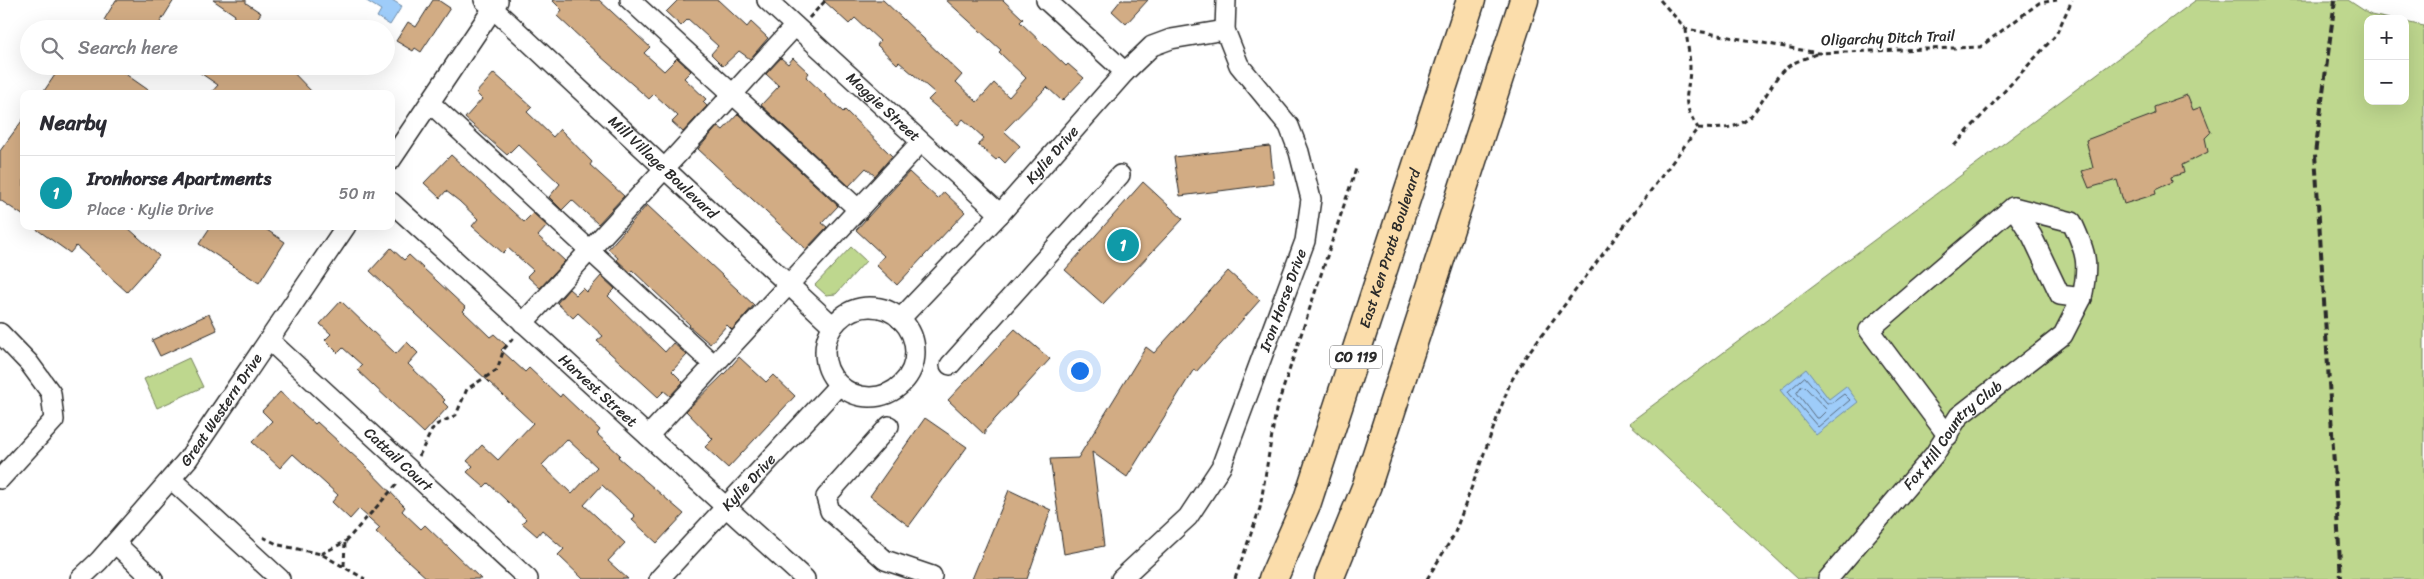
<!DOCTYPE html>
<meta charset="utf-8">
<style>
body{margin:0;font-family:Sriracha,sans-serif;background:#f7f7f7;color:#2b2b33}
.controls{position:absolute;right:15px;top:15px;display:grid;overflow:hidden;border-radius:10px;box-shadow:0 5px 20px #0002}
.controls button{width:45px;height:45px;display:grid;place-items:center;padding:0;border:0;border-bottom:1px solid #e1e1e2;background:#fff;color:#2b2b33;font:25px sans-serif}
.you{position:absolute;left:1079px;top:370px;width:18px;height:18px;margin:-12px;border:4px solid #fff;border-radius:50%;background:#1a73e8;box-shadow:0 0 0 8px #1a73e833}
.badge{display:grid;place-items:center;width:32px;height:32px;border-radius:50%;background:#111827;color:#fff;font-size:16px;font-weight:700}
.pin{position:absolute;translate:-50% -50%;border:2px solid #fff;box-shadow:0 1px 5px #0006}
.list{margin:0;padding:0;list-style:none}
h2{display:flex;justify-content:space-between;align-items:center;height:65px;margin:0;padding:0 20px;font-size:21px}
h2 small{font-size:16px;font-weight:400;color:#7c7c81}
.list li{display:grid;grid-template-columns:32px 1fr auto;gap:15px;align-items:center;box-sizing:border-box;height:75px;padding:0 20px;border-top:1px solid #e1e1e2}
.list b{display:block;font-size:19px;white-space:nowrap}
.list p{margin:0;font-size:16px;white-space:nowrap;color:#7c7c81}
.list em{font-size:16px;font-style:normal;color:#7c7c81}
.icon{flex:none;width:28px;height:28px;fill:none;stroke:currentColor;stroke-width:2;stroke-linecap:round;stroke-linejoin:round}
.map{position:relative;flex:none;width:2424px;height:579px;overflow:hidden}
.search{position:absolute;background:#fff;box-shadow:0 5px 20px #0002;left:20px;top:20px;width:375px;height:55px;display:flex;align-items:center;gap:12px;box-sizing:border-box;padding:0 18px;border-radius:28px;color:#7c7c81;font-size:19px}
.panel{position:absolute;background:#fff;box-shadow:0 5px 20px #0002;left:20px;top:90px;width:375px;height:140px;border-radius:10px}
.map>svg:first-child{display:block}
.green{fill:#bed78e;stroke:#74815c}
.water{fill:#9eccf9;stroke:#708ca7}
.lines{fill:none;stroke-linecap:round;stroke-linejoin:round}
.shore{stroke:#596b7d;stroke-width:1}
.building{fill:#d2ac84;stroke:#2b2b2b;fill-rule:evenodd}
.minor-casing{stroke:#2b2b2b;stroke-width:22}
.highway-casing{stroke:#2b2b2b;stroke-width:31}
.path{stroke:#2b2b2b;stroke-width:3;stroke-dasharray:5 4;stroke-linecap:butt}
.minor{stroke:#fff;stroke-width:19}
.highway{stroke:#fbddab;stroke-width:28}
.rail{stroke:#2b2b2b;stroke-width:4;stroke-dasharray:8 4;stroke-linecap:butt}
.labels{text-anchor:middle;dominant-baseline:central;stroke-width:4;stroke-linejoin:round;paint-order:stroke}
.shield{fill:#fff;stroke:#6b6b6b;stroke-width:1}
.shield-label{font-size:14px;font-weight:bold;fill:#2b2b2b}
.street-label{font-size:15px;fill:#2b2b2b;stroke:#fff}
</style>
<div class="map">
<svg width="2424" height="579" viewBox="0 0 2424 579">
<rect width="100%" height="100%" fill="#fff"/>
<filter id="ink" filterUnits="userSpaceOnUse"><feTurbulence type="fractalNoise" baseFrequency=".02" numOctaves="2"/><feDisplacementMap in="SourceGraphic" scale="10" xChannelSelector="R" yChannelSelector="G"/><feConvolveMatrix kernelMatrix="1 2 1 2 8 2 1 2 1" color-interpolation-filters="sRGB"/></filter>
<g filter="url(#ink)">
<path class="green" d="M 2196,0 L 2348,0 L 2371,15 L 2390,19 L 2368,19 L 2368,101 L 2405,101 L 2405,22 L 2424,26 L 2424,579 L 1798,579 L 1629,423 Z
M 851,247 L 866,261 L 836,294 L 826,295 L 815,285 Z
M 189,358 L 203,387 L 157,408 L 144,379 Z"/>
<path class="water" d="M 365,0 L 392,0 L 402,6 L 390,25 L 377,17 L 381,10 Z
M 1806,369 L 1829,399 L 1846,386 L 1858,402 L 1816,435 L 1780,390 Z"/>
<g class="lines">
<path class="shore" d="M 1805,377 L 1827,403 L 1832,403 L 1844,394 L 1850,400 L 1818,427 L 1788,392 Z
M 1802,386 L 1805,387 L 1827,410 L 1819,418 L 1816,418 L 1797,393 Z"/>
</g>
<path class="building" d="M 116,0 L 174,0 L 156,29 L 119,29 L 104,20 Z
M 213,0 L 246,0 L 246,3 L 261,13 L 250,29 L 225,29 L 235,15 Z
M 433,0 L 438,0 L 450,8 L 421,52 L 415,48 L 413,51 L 396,41 L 408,22 L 416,27 Z
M 552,0 L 599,0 L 650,47 L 644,53 L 664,71 L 677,58 L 691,71 L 684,78 L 706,99 L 703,102 L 707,106 L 683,132 L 672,122 L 678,116 L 654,94 L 649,99 L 599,55 L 557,16 L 562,10 Z
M 678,0 L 718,0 L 747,27 L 751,22 L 768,38 L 750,59 L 739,51 L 723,66 L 711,54 L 718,46 L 688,19 L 681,26 L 666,12 Z
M 823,0 L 883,0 L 962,75 L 956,82 L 977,102 L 994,83 L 1009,97 L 1026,78 L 999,52 L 1001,50 L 946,0 L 1003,0 L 1023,19 L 1020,22 L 1066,66 L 1068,64 L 1084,78 L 1062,101 L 1047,87 L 1004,131 L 1020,146 L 1005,163 L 999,157 L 996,160 L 978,145 L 984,138 L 963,119 L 958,125 L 928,100 L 935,93 L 899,62 L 897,64 L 877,45 L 880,41 L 855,18 L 849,24 Z
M 1121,0 L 1148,0 L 1126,24 L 1112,11 Z
M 781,58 L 788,64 L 793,58 L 809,73 L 806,77 L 843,112 L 845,110 L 892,156 L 875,176 L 866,168 L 849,186 L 761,105 L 779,86 L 766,74 Z
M 61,66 L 114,66 L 154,94 L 42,94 Z
M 190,66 L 287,66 L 314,94 L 210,94 L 218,85 Z
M 494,73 L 532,107 L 527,112 L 553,137 L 560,129 L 592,162 L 590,165 L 624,196 L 598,224 L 572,200 L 562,210 L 549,197 L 560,184 L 518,144 L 507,155 L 465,118 L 482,99 L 476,93 Z
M 2187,95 L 2193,110 L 2201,107 L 2211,132 L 2205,138 L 2208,152 L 2182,165 L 2184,173 L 2171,177 L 2172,182 L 2155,190 L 2156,194 L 2124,204 L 2117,180 L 2089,188 L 2082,171 L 2093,168 L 2086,140 L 2155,114 L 2154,107 Z
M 738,114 L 838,206 L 822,223 L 827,227 L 806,249 L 698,149 L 718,126 L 723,130 Z
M 24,118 L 24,216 L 0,200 L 0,151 Z
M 1270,146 L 1274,184 L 1180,196 L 1174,157 Z
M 451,155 L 524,222 L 533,213 L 547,226 L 538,236 L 565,261 L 540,288 L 527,276 L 533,270 L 508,248 L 503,253 L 472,226 L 478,219 L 459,201 L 446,191 L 440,198 L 424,183 Z
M 909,172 L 938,199 L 944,192 L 965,212 L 897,285 L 876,265 L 884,256 L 856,230 Z
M 1143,182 L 1183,219 L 1103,304 L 1065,270 Z
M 647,205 L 754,305 L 732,330 L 727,325 L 710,344 L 689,326 L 690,325 L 632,270 L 630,272 L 617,260 L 618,258 L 608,249 Z
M 32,226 L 126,226 L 159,256 L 127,292 L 76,246 L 70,253 Z
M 211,226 L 261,226 L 285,242 L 259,283 L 199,244 Z
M 391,248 L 404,260 L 409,255 L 466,308 L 463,311 L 490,337 L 494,334 L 506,345 L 501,350 L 525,372 L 529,368 L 560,397 L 562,394 L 600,430 L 597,434 L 620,455 L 618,457 L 684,514 L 657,543 L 632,520 L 635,516 L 602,485 L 584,505 L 625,543 L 608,561 L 628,579 L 583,579 L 558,555 L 564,549 L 542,530 L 537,536 L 522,523 L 526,519 L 488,483 L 484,487 L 467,472 L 473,466 L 467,461 L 482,445 L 498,460 L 533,423 L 370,271 ZM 567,439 L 597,467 L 572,494 L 542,465 Z
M 1228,271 L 1260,300 L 1196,372 L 1194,369 L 1127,477 L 1092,452 L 1104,546 L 1064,554 L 1050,459 L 1078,458 L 1146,347 L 1154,353 Z
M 601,276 L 615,289 L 608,296 L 665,352 L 673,343 L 687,355 L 672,371 L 683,382 L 670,396 L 664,391 L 658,397 L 597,341 L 603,336 L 578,313 L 573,318 L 557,303 L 569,289 L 576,295 L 583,288 L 587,292 Z
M 341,301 L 396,354 L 407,342 L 418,353 L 408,364 L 445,400 L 443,402 L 448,407 L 424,433 L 357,370 L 362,365 L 343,348 L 338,353 L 325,340 L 331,334 L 320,324 Z
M 209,314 L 217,330 L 160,356 L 152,340 Z
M 1015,329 L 1050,359 L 985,430 L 985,435 L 948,400 Z
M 739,357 L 766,382 L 773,375 L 795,396 L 728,468 L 705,447 L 713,439 L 686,411 L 726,372 Z
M 280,392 L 315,424 L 317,422 L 361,462 L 405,507 L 402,511 L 421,529 L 425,525 L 481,579 L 428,579 L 376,532 L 380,528 L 359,509 L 350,519 L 332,502 L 338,495 L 293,454 L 280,468 L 252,442 L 272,421 L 262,411 Z
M 925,418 L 967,447 L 909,526 L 870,496 Z
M 1009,490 L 1051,510 L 1027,579 L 972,579 Z"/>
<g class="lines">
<g class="minor-casing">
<g id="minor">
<path id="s1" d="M 484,0 L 833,326"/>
<path d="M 630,0 L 859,210"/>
<path id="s2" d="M 767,0 L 1000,214"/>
<path d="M 1046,0 L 1125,72"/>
<path d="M 430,103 L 713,364"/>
<path d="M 391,160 L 498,1"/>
<path id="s3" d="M 391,202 L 805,579"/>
<circle cx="870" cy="352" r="45"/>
<path id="s4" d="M 900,319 L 1000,214 L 1125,72 L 1152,46 L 1171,39 L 1225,30"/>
<path d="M 523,323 L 795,26"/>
<path d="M 0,333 L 29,363 L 51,393 L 54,420 L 0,479"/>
<path id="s5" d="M 269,340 L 528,579"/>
<path d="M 950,365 L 1120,175"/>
<path d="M 889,426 L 826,497 L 830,511 L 885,560 L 932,576"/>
<path d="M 648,436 L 921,142"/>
<path d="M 1948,436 L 1869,330 L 2013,207 L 2032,236 L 2060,295 L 2082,298 C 2089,263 2087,254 2072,222 L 2013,207"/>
<path d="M 171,479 L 280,579"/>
<path d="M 115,543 L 153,579"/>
<path id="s6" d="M 80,579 L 99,561 L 188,459 L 346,226"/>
<path id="s7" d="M 659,579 L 839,385"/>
<path id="s8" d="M 1121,579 L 1188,517 L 1221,467 L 1305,241 L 1311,199 L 1299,152 L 1289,126 L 1239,65 L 1225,30 L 1226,0"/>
<path id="s9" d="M 1828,579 L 1934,455 L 1959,416 L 2063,335 L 2082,298"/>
</g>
</g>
<g class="highway-casing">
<g id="highway">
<path id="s10" d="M 1273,579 L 1307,502 L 1471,0"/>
<path d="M 1329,579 L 1367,485 L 1524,0"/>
</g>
</g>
<path class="path" d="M 1660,0 L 1686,29 L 1818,53 L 1980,47 L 2039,3 L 2057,0
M 809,18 L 826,0
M 1686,29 C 1687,42 1690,56 1690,68 C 1689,98 1679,98 1698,128
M 1698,128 C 1741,130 1747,126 1769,90 C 1774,82 1779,73 1786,68 C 1794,61 1808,58 1818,53
M 1954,146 L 2056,35 L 2072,0
M 419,456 L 434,426 L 456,415 L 467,389 L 497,370 L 504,349 L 515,336
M 263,537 L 279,545 L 321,554 L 365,579
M 321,554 L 345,542 L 398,483
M 344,566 L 345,542
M 1235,579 L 1260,508 L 1276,410 L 1357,166
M 1427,579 L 1454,535 L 1510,383 L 1526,356 L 1698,128"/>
<use href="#minor" class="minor"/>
<use href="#highway" class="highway"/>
<path class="rail" d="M 2335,0 L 2315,154 L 2341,579"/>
</g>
</g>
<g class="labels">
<rect class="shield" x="1330" y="345.5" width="52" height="23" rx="4"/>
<g class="shield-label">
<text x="1356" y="357">CO 119</text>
</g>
<g class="street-label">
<text transform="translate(1888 38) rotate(-2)">Oligarchy Ditch Trail</text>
<text stroke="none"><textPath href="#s2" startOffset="158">Maggie Street</textPath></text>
<text stroke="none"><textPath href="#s4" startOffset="224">Kylie Drive</textPath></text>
<text stroke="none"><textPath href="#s1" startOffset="245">Mill Village Boulevard</textPath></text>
<text stroke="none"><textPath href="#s10" startOffset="351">East Ken Pratt Boulevard</textPath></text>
<text stroke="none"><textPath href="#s8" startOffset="329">Iron Horse Drive</textPath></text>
<text stroke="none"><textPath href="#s3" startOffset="280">Harvest Street</textPath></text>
<text stroke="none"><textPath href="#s6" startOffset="221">Great Western Drive</textPath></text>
<text stroke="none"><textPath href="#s9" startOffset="191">Fox Hill Country Club</textPath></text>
<text stroke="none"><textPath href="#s5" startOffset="176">Cattail Court</textPath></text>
<text stroke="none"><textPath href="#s7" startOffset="132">Kylie Drive</textPath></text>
</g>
</g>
</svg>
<div class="controls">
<button>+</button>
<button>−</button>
</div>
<div class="you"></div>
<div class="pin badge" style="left:1123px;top:245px;background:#0f9aa8">1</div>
<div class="search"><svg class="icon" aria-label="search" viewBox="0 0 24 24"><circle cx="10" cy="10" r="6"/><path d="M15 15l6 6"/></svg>Search here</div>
<section class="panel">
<h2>Nearby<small></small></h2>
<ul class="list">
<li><span class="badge" style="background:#0f9aa8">1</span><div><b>Ironhorse Apartments</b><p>Place · Kylie Drive</p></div><em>50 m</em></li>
</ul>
</section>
</div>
